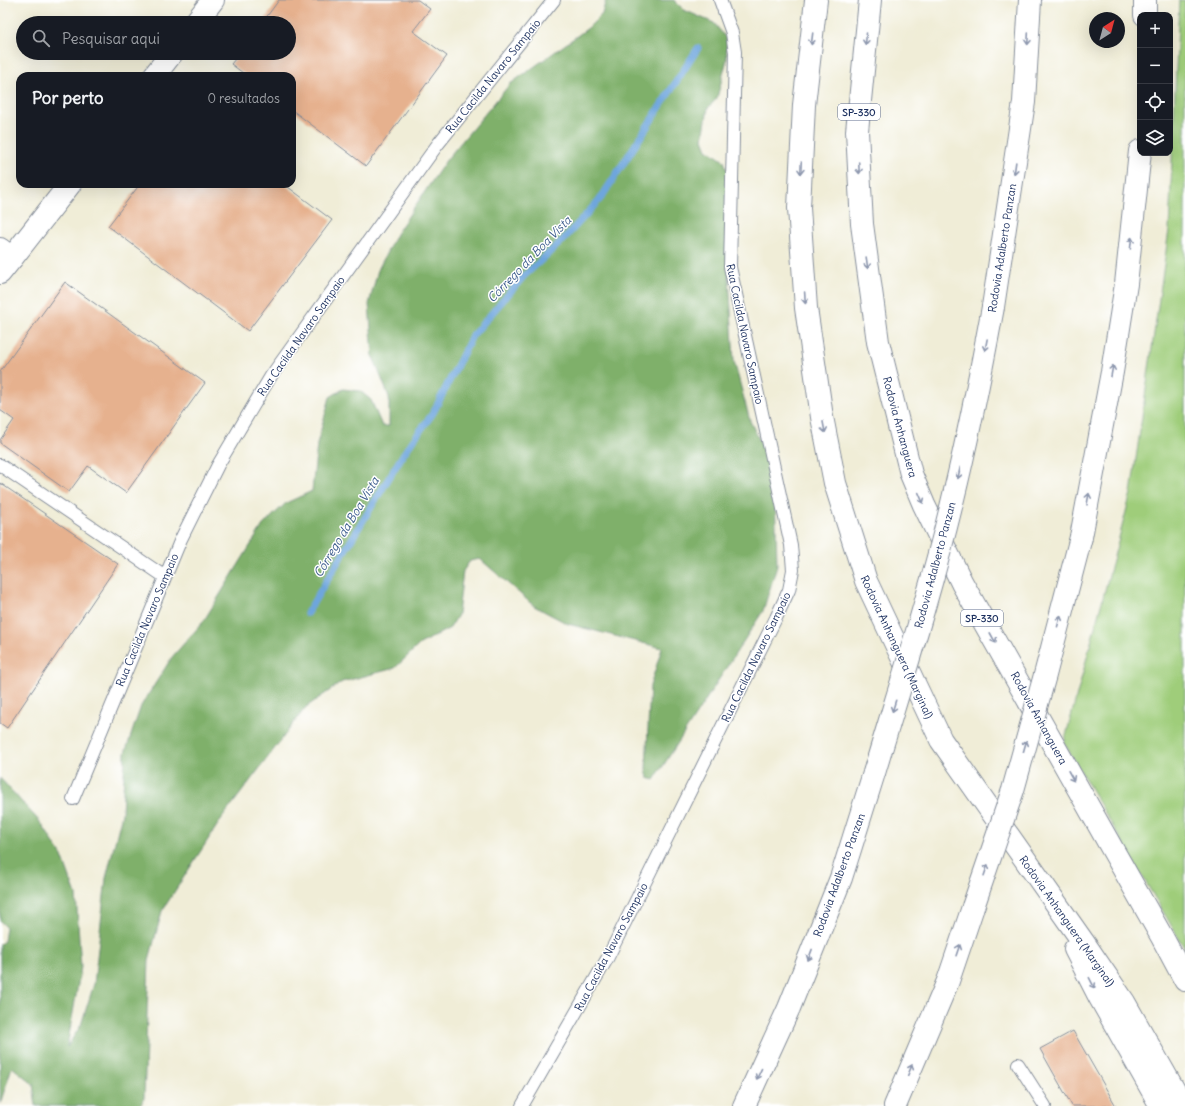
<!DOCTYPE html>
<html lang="pt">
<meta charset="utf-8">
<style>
body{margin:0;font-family:Delius,sans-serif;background:#242831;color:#f1f3f6}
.controls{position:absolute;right:12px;top:12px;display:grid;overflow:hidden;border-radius:8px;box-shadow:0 4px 16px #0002}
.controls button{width:36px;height:36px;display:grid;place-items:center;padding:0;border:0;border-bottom:1px solid #363941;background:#171b24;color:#f1f3f6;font:20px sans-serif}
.compass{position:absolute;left:1089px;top:12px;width:36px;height:36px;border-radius:50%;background:#171b24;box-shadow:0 4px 16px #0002;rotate:36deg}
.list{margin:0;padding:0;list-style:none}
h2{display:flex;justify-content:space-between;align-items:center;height:52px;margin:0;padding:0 16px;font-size:17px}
h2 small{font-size:13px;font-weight:400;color:#9ea1a6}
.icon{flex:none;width:22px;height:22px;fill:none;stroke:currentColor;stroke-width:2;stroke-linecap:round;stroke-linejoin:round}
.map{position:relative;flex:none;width:1185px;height:1106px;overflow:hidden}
.search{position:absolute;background:#171b24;box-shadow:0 4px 16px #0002;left:16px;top:16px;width:280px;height:44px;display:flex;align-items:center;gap:10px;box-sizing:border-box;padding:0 14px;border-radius:22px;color:#9ea1a6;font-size:15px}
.panel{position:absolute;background:#171b24;box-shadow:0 4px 16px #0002;left:16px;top:72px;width:280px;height:116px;border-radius:12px}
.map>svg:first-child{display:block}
.green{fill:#9fcd7a;stroke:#5d7e6c}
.forest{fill:#7fb06a;stroke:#4d7064}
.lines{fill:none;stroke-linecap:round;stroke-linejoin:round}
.stream{stroke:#6ea6dd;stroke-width:7}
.building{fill:#e6b18e}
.lane-casing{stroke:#868e9a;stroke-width:14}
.street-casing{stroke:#868e9a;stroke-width:24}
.secondary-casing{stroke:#868e9a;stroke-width:24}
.highway-casing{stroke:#868e9a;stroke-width:24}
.lane{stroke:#fff;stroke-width:12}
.street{stroke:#fff;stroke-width:22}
.secondary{stroke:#fff;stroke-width:22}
.highway{stroke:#fff;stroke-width:22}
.highway-bridge-casing{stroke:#868e9a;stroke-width:24;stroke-linecap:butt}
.highway-bridge{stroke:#fff;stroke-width:22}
.oneway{stroke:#8d97ae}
.labels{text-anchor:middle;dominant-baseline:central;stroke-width:3;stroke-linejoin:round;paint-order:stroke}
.shield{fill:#fff;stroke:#5f6d8e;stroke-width:1}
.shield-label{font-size:10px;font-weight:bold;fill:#1b2f5e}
.street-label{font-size:11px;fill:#1b2f5e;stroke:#fff}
.water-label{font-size:12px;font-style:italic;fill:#38598a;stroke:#fff}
</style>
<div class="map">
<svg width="1185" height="1106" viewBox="0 0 1185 1106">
<rect width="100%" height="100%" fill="#fff"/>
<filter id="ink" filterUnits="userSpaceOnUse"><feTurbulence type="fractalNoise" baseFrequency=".025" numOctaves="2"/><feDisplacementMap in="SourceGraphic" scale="8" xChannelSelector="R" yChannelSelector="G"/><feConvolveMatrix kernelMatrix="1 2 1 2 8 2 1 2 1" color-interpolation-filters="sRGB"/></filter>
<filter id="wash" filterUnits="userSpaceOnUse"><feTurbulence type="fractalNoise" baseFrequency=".012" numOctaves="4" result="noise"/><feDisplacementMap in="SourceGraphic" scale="16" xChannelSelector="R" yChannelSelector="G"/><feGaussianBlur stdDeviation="0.9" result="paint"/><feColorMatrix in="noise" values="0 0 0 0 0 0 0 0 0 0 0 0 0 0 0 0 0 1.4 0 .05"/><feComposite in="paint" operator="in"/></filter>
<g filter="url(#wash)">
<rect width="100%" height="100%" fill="#f0edd7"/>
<path class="green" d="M 1179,0 L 1185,0 L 1185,949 L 1064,743 L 1131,493 L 1169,230 Z"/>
<path class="forest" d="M 606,0 L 674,0 L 684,10 L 714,23 L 726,38 L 727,59 L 717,98 L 708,108 L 703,139 L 707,149 L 724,161 L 733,187 L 729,277 L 734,361 L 750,421 L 768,457 L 775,483 L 777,566 L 763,611 L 654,780 L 648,778 L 646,769 L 650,686 L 662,648 L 568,624 L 534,606 L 480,559 L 470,561 L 463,571 L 458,615 L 450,628 L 420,644 L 395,668 L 342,682 L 306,707 L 222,818 L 162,911 L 149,960 L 144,1099 L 140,1106 L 36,1106 L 33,1084 L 12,1067 L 0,1104 L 0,944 L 4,941 L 6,927 L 0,921 L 0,778 L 41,823 L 62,856 L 76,895 L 81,967 L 67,1047 L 81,1025 L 94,984 L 106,878 L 122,814 L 125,753 L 141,706 L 172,657 L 203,622 L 263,525 L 286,503 L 312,491 L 317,444 L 330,397 L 343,389 L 360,391 L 371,400 L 382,426 L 389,426 L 389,397 L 373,357 L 369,304 L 378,270 L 396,234 L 447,159 L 510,84 L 588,28 L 602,14 Z"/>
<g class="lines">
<path class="stream" d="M 307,613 L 404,453 L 433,413 L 472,336 L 524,276 L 563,240 L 601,198 L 698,48"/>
</g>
<g id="blocks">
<path class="building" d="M 279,0 L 418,0 L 430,9 L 413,31 L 447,56 L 366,166 L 292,110 L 292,76 L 247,76 L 231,64 L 240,53 L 289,53 L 289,23 L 262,23 Z
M 140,184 L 284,184 L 332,220 L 248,331 L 108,226 Z
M 65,282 L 205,383 L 126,493 L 88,466 L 69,492 L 0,443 L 0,440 L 14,420 L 0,410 L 0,372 Z
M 0,483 L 118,564 L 7,728 L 0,723 Z
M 1073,1031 L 1116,1106 L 1072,1106 L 1040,1049 Z"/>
</g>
</g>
<g filter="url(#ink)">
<use href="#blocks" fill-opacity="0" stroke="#868e9a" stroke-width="1"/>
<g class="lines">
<g class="lane-casing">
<path id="lane" d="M 0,465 L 165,577
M 73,799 L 181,539 L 218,465 L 271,376 L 438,144 L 554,0
M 1018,1064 L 1045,1106
M 522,1106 L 607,959 L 776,618 L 789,590 L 793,570 L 791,545 L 730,267 L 735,52 L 732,33 L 720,0"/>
</g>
<g class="street-casing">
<path id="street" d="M 0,273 L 12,258"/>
</g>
<g class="secondary-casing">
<path id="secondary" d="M 195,23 L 213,0
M 154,76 L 172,53
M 0,249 L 12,258 L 70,184"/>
</g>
<g class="highway-casing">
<path id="highway" d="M 816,0 L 804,105 L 799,208 L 806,308 L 822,417 L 835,483 L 866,581 L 941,740 L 1086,946 L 1124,1002 L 1183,1106
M 870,0 L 857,131 L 862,224 L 878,342 L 911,474 L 924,505 L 962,583 L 1162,937 L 1185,980
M 1145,0 L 1145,15
M 993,307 L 1024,102 L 1030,0
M 1081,537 L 1112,372 L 1126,284 L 1140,151
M 1075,949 L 1099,996 L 1161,1106
M 744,1106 L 789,1008 L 841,878 L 874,773
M 895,1106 L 948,981 L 973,907"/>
</g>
<use href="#lane" class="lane"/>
<use href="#street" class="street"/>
<use href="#secondary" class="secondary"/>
<use href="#highway" class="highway"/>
<g class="highway-bridge-casing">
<path id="highway-bridge" d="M 874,773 C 901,683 930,594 952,503 C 968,438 981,372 993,307
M 973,907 L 1013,790 L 1045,675 L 1081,537"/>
</g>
<use href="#highway-bridge" class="highway-bridge"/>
</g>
<defs><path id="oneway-shaft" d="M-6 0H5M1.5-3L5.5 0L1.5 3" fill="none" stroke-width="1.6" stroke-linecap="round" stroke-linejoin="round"/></defs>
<g class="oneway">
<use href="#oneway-shaft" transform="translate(812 39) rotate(97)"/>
<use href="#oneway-shaft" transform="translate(866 39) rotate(95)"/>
<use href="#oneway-shaft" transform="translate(1028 39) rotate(93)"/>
<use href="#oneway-shaft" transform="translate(801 168) rotate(92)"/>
<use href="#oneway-shaft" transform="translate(859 168) rotate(87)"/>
<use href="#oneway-shaft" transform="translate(1015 168) rotate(98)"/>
<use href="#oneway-shaft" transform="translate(1131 243) rotate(-84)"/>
<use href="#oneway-shaft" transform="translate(867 263) rotate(82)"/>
<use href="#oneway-shaft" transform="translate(805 298) rotate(86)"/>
<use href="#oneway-shaft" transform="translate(986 345) rotate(101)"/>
<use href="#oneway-shaft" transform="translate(1112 371) rotate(-80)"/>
<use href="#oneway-shaft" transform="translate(824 427) rotate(79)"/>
<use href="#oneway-shaft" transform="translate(959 473) rotate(102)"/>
<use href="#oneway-shaft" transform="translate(921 498) rotate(67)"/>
<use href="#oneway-shaft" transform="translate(1088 499) rotate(-80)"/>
<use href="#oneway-shaft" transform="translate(1059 621) rotate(-75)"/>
<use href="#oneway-shaft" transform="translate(993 638) rotate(61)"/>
<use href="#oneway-shaft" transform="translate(894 706) rotate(107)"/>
<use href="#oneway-shaft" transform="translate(1025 746) rotate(-74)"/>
<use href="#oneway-shaft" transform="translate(1071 776) rotate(61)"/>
<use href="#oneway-shaft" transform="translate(986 870) rotate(-71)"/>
<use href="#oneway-shaft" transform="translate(958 950) rotate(-71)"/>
<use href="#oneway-shaft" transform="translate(810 955) rotate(111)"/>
<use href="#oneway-shaft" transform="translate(1092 983) rotate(63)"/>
<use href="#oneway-shaft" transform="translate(910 1070) rotate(-67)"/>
<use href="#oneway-shaft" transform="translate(759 1074) rotate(115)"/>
</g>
</g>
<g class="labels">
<g class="shield">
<rect x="838" y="104" width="42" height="16" rx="3"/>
<rect x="961" y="610" width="42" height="16" rx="3"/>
</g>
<g class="shield-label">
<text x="859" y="112">SP-330</text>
<text x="982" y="618">SP-330</text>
</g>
<g class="street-label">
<text transform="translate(493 76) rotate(-51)">Rua Cacilda Navaro Sampaio</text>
<text transform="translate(1002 248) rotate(-81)">Rodovia Adalberto Panzan</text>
<text transform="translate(745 334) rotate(78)">Rua Cacilda Navaro Sampaio</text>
<text transform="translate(301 336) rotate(-55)">Rua Cacilda Navaro Sampaio</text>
<text transform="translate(900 427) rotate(75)">Rodovia Anhanguera</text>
<text transform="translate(935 565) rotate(-75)">Rodovia Adalberto Panzan</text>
<text transform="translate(147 620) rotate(-67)">Rua Cacilda Navaro Sampaio</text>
<text transform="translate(897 647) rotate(65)">Rodovia Anhanguera (Marginal)</text>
<text transform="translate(756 657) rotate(-64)">Rua Cacilda Navaro Sampaio</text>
<text transform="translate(1039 718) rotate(61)">Rodovia Anhanguera</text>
<text transform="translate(839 875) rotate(-70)">Rodovia Adalberto Panzan</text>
<text transform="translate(1067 921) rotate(55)">Rodovia Anhanguera (Marginal)</text>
<text transform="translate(611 947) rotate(-62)">Rua Cacilda Navaro Sampaio</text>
</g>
<g class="water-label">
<text transform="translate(529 259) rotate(-46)">Córrego da Boa Vista</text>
<text transform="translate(346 527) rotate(-59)">Córrego da Boa Vista</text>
</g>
</g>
</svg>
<div class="controls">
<button>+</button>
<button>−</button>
<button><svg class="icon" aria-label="locate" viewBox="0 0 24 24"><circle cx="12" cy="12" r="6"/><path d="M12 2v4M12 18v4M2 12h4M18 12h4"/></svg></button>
<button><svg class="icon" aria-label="layers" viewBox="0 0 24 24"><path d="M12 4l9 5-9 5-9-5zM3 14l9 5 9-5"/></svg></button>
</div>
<svg class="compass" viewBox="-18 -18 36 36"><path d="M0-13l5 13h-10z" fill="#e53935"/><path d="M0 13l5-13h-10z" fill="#9ea1a6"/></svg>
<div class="search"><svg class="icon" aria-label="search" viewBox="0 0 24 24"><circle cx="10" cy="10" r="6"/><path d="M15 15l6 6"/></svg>Pesquisar aqui</div>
<section class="panel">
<h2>Por perto<small>0 resultados</small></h2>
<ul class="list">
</ul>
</section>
</div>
